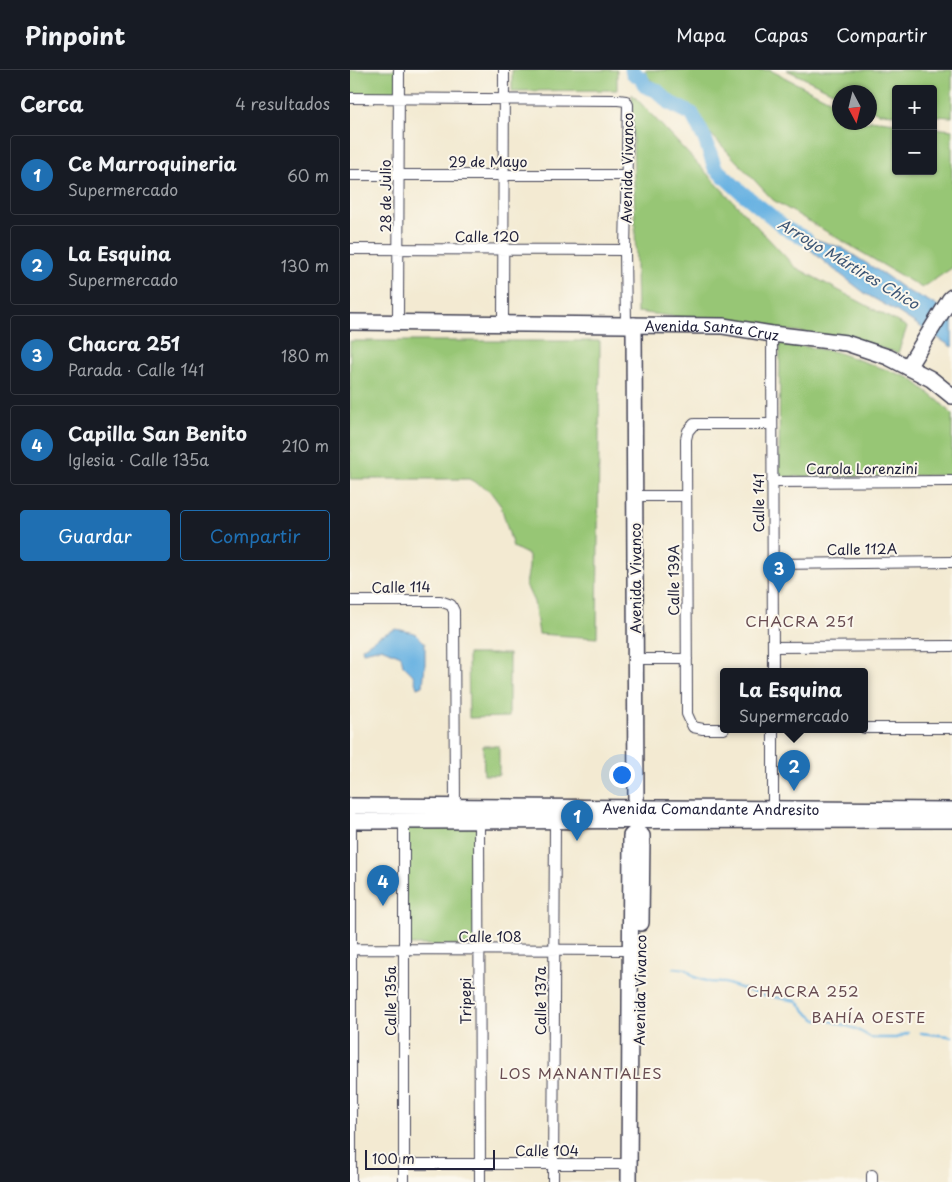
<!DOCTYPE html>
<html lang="es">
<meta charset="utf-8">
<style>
body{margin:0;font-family:"Playpen Sans",sans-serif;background:#20242c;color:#f1f3f6}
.controls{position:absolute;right:15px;top:15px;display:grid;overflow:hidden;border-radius:5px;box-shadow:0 1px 4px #0004}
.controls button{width:45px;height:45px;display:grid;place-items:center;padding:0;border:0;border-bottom:1px solid #363941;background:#171b24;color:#f1f3f6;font:25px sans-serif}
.compass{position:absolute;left:482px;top:15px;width:45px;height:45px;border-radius:50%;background:#171b24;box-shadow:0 1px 4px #0004;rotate:173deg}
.scale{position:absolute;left:15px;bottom:12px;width:130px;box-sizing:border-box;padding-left:5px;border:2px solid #22223b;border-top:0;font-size:14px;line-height:18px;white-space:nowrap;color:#22223b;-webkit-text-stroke:4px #fbf7ec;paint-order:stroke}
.you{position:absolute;left:271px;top:704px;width:18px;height:18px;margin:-12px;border:4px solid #fff;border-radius:50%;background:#1a73e8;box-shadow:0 0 0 8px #1a73e833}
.badge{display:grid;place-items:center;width:32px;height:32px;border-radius:50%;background:#1f6fb2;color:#fff;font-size:16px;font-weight:700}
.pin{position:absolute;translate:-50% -41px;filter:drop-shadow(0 1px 2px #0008)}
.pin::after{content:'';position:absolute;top:26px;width:18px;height:15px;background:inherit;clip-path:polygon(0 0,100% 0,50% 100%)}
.popup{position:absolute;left:370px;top:598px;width:148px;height:65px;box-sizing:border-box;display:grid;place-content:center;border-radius:5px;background:#171b24;filter:drop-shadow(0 1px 4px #0005);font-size:16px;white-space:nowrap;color:#9ea1a6}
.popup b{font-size:19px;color:#f1f3f6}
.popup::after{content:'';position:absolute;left:50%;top:100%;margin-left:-10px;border:10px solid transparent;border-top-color:#171b24}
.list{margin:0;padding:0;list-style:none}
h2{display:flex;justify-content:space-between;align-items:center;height:65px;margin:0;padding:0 20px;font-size:21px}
h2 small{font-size:16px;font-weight:400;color:#9ea1a6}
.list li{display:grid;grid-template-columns:32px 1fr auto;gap:15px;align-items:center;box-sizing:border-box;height:80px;margin:0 10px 10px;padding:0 10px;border:1px solid #363941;border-radius:5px}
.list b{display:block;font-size:19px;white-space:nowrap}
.list p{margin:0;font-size:16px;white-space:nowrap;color:#9ea1a6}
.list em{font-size:16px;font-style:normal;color:#9ea1a6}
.actions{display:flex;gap:10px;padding:15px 20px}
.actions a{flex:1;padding:11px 0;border:1px solid #1f6fb2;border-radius:5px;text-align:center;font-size:18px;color:#1f6fb2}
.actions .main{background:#1f6fb2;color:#fff}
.map{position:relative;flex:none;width:602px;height:1112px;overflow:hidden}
header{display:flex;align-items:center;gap:30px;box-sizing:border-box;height:70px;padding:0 25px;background:#171b24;border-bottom:1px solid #363941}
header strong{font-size:24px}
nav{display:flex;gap:28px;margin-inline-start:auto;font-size:18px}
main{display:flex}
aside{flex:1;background:#171b24}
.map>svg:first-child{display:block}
.green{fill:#97c675;stroke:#5c7458}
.water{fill:#6ab3e2;stroke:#466a8e}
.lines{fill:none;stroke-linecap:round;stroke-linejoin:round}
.stream{stroke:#6ab3e2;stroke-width:2.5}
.river{stroke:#6ab3e2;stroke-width:15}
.street-casing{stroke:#414052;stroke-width:12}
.secondary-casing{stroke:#414052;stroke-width:18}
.street{stroke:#fff;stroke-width:10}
.secondary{stroke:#fff;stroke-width:15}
.labels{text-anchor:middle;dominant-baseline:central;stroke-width:4;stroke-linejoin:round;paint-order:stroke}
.street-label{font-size:14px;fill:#22223b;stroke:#fbf7ec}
.water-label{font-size:15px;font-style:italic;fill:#3b5575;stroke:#fbf7ec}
.neighbourhood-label{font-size:15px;letter-spacing:1px;fill:#684c51;stroke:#fbf7ec}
</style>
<header>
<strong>Pinpoint</strong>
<nav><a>Mapa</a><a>Capas</a><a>Compartir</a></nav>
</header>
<main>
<aside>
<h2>Cerca<small>4 resultados</small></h2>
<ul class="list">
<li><span class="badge">1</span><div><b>Ce Marroquineria</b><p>Supermercado</p></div><em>60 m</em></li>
<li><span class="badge">2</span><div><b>La Esquina</b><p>Supermercado</p></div><em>130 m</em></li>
<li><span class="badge">3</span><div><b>Chacra 251</b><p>Parada · Calle 141</p></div><em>180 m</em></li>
<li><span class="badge">4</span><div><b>Capilla San Benito</b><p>Iglesia · Calle 135a</p></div><em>210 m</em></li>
</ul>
<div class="actions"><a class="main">Guardar</a><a>Compartir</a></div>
</aside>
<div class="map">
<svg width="602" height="1112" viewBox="0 0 602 1112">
<rect width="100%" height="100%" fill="#fbf7ec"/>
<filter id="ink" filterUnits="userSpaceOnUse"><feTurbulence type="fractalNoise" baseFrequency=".02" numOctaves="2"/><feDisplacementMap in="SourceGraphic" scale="10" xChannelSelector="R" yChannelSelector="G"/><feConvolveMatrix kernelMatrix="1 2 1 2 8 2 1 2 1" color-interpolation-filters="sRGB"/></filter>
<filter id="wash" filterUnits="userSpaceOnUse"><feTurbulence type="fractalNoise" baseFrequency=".0096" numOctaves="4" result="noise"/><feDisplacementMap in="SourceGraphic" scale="20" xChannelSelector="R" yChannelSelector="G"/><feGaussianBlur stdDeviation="1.12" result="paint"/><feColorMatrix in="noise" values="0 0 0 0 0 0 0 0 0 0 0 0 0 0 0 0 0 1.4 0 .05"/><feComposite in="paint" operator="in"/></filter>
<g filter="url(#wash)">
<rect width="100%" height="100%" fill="#f3ead2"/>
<path class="green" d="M 0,0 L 49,0 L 49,28 L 0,28 Z
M 162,0 L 267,0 L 267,20 L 162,21 Z
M 295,0 L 420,0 L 489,35 L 490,52 L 520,52 L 520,50 L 546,53 L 546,101 L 583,101 L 583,58 L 602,60 L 602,198 L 572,218 L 423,130 L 342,44 L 295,5 Z
M 437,0 L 602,0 L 602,47 L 583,46 L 583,19 L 546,19 L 546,44 L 528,43 L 520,39 L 520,22 L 490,22 L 489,25 Z
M 282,24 L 445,197 L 557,257 L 548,283 L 491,267 L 287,242 Z
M 0,271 L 250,271 L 247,568 L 189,564 L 184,532 L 176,515 L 179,497 L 179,485 L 163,477 L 151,436 L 139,420 L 119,409 L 0,409 Z
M 430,272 L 486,282 L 560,308 L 590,332 L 602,345 L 602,405 L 429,407 Z
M 118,584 L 159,584 L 159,647 L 119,648 Z
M 133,676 L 149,676 L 149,705 L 134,705 Z
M 55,754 L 127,754 L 127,875 L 56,875 Z"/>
<path class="water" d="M 438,160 L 492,178 L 535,205 L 557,221 L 573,228 L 602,244 L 602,277 L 546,241 L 516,224 L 477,194 Z
M 46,559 L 65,563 L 75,573 L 75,594 L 73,616 L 67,618 L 63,605 L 53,595 L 51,586 L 31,578 L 13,582 L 12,578 L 30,566 Z"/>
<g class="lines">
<path class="stream" d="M 324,898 L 336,899 L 344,907 L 359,912 L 375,913 L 412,925 L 447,931 L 457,943 L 467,950 L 481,951 L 506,959 L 522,968 L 546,968 L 558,963
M 571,963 L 598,966 L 602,967"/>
<path class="river" d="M 282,0 L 283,3 L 291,8 L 295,16 L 306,20 L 320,33 L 342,44 L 355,69 L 365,98 L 390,121 L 438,160 L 456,169"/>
</g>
</g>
<g filter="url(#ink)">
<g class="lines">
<g class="street-casing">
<path id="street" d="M 0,28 L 268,30 L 276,31 L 278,35 L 275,180 L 276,255
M 0,105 L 277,105
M 0,179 L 275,180
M 48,252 L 49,0
M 153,253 L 154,0
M 422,264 L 423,602
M 422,412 L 602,411
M 285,426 L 336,426
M 422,494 L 602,492
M 0,531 L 90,531 L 101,535 L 104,541 L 105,736
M 423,577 L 602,576
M 285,589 L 337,589
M 514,658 L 602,658
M 374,659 L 353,659 L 343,657 L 337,644 L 336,369 L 338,361 L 344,354 L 422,354
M 423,660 L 423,745
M 54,750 L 54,1112
M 129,750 L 130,1112
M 0,879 L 280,880
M 54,1094 L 279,1094
M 522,1105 L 522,1112
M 1,1112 L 1,746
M 203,1112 L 205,750"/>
</g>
<g class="secondary-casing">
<g id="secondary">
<path id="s1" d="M 0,252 L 373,256 L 422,264 L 496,273 L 538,287 L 581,309 L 602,326"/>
<path d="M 558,297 L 600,229 L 602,227"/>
<path id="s2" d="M 0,736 L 602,740"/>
<path d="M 0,751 L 602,750"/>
<path d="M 286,762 L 292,766 L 291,853"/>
<path d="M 279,1112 L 281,766 L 286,762 L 286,738 L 284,255"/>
</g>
</g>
<use href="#street" class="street"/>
<use href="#secondary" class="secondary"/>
</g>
</g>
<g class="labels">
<g class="street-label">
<text x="138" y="91">29 de Mayo</text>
<text transform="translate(277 98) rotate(-89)">Avenida Vivanco</text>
<text transform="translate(35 126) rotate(-90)">28 de Julio</text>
<text x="137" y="166">Calle 120</text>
<text stroke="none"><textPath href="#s1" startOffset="362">Avenida Santa Cruz</textPath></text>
<text x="512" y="398">Carola Lorenzini</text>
<text transform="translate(408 433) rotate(-90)">Calle 141</text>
<text transform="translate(512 479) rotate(-1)">Calle 112A</text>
<text transform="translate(285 508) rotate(-90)">Avenida Vivanco</text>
<text transform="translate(323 510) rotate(-90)">Calle 139A</text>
<text transform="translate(51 517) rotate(-1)">Calle 114</text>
<text stroke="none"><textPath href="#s2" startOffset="361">Avenida Comandante Andresito</textPath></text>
<text x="140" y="866">Calle 108</text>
<text transform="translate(290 920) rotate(-89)">Avenida Vivanco</text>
<text transform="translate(40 931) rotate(-90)">Calle 135a</text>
<text transform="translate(115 931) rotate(-90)">Tripepi</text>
<text transform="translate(190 931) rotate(-90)">Calle 137a</text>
<text x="197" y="1080">Calle 104</text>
</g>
<g class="water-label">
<text transform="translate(499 193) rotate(31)">Arroyo Mártires Chico</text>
</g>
<g class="neighbourhood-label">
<text x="450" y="550">CHACRA 251</text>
<text x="453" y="920">CHACRA 252</text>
<text x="519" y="946">BAHÍA OESTE</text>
<text x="231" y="1002">LOS MANANTIALES</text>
</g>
</g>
</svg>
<div class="controls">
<button>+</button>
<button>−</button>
</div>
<svg class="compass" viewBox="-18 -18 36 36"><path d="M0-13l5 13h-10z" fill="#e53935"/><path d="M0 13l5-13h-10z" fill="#9ea1a6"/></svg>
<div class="scale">100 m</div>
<div class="you"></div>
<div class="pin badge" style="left:227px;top:771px">1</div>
<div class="pin badge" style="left:444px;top:721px">2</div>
<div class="popup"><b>La Esquina</b>Supermercado</div>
<div class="pin badge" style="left:429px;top:523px">3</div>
<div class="pin badge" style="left:33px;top:836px">4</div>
</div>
</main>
